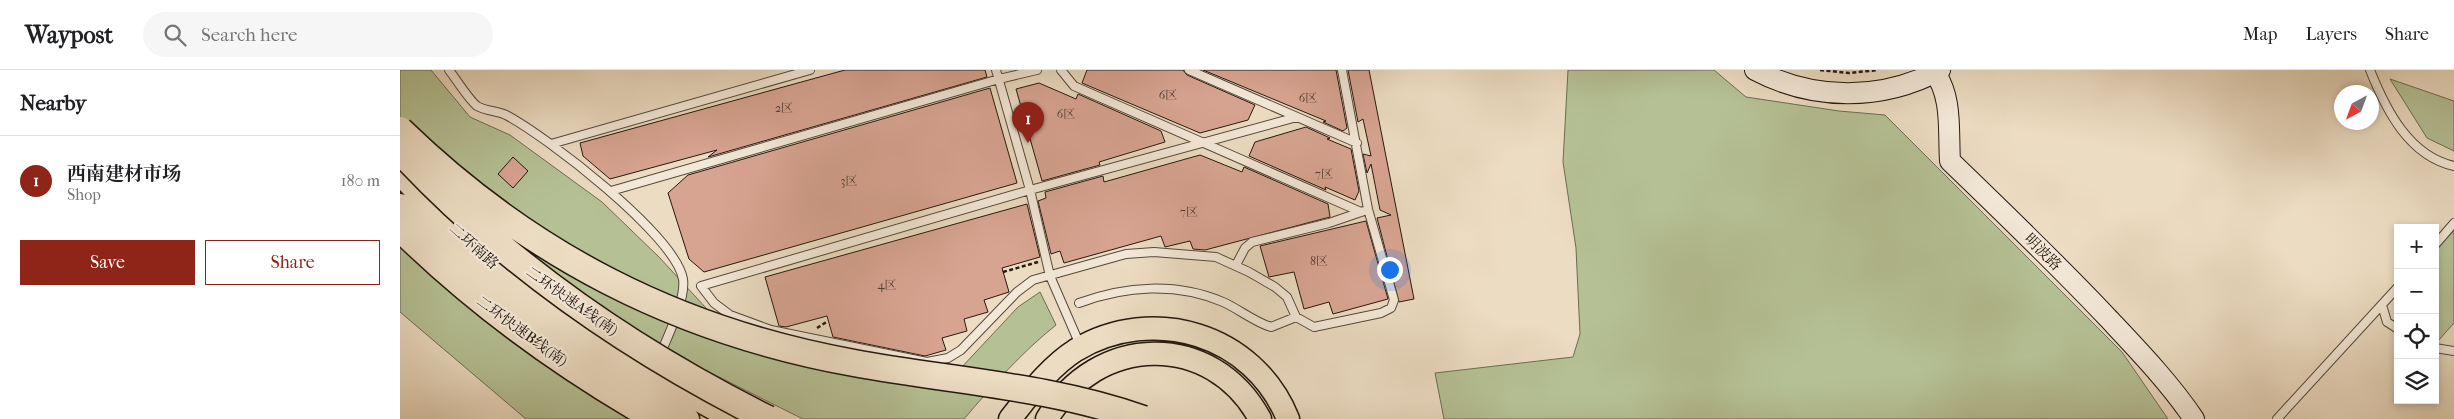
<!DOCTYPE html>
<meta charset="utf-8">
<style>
body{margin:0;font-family:"IM FELL French Canon","Noto Serif SC",serif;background:#f6f6f6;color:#202124}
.controls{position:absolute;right:15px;bottom:15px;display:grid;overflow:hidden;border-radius:0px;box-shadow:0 2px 8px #0003}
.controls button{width:45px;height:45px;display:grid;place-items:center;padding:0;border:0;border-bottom:1px solid #e0e0e0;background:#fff;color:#202124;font:25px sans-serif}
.compass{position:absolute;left:1934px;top:15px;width:45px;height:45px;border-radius:50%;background:#fff;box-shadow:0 2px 8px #0003;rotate:221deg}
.you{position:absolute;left:989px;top:199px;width:18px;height:18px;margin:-12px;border:4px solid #fff;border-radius:50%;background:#1a73e8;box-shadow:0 0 0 8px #1a73e833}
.badge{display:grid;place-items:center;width:32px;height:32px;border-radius:50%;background:#8f2418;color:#fff;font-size:16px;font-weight:700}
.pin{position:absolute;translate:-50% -41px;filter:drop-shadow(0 1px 2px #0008)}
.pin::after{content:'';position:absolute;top:26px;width:18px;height:15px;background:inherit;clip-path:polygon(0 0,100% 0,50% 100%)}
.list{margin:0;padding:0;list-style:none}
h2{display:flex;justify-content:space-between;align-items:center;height:65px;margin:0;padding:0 20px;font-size:21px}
h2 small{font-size:16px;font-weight:400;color:#757577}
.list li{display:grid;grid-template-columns:32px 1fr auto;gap:15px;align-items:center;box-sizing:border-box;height:90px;padding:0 20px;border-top:1px solid #e0e0e0}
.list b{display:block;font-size:19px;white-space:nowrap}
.list p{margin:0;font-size:16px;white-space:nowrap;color:#757577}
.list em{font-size:16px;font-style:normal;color:#757577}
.actions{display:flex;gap:10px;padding:15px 20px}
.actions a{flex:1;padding:11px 0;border:1px solid #8f2418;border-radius:0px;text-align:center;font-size:18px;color:#8f2418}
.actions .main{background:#8f2418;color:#fff}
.icon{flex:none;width:28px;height:28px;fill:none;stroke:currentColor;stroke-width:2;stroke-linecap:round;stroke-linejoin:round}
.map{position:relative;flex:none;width:2054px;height:349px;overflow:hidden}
header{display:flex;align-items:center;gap:30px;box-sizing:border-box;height:70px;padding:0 25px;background:#fff;border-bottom:1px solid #e0e0e0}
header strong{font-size:24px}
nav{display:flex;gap:28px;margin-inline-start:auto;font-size:18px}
.search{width:350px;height:45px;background:#f6f6f6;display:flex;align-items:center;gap:12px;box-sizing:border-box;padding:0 18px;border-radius:28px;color:#757577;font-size:19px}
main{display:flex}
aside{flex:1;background:#fff}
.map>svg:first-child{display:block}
.green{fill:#b5c195;stroke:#6c6c52}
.building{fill:#d8a492;stroke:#24180e}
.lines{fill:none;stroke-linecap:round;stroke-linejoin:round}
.lane-casing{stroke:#56493b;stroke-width:10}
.secondary-casing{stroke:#24180e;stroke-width:22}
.primary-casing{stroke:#24180e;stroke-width:25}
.highway-casing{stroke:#24180e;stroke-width:29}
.path{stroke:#24180e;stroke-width:2.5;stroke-dasharray:4 2.5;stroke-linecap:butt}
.lane{stroke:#f3e8d7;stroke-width:8}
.secondary{stroke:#f3e8d7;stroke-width:20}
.primary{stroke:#ecdcc2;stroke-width:22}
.highway{stroke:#ecdcc2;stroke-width:26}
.highway-bridge-casing{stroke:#24180e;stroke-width:29;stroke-linecap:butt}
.highway-bridge{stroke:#ecdcc2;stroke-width:26}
.labels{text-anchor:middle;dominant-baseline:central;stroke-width:4.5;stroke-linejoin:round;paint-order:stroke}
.number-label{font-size:12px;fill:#513b2f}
.street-label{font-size:15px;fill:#24180e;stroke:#f3e8d7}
</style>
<header>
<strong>Waypost</strong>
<div class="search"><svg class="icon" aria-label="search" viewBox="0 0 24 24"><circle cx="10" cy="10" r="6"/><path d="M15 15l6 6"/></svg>Search here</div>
<nav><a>Map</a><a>Layers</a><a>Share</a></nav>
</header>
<main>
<aside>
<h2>Nearby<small></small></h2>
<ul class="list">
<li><span class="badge">1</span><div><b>西南建材市场</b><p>Shop</p></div><em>180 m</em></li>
</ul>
<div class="actions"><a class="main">Save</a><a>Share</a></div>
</aside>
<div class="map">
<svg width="2054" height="349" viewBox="0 0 2054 349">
<rect width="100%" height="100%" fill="#ecdcc2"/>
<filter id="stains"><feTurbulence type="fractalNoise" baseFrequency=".004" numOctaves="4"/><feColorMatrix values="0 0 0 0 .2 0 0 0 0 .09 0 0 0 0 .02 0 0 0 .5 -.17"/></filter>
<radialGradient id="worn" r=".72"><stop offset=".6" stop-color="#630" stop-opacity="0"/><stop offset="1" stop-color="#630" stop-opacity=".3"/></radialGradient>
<path class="green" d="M 0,0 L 31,0 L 70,47 L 110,65 L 202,132 L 259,187 L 317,250 L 560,299 L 618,237 L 640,222 L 656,255 C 621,283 593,315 564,349 L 403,349 L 307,301 L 234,258 L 160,207 L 97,159 L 0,53 Z
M 1168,0 L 1314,0 L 1346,27 L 1439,41 L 1485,45 L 1722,282 L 1768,349 L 1044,349 L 1035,303 L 1173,287 L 1180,264 L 1176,178 L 1163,92 Z
M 1990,9 L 2054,31 L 2054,81 L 2027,68 Z
M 2054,160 L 2054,253 L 2038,271 L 2035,270 L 2035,181 Z
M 0,177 L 84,248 L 238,349 L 126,349 L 0,242 Z"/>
<path class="building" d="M 445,0 L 585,0 L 587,7 L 308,87 L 317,80 L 210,109 L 183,86 L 180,73 Z
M 687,0 L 783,0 L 787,5 L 855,35 L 848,50 L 800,63 L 682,13 Z
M 803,0 L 936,0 L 947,58 L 943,61 L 923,52 L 926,51 Z
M 948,0 L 969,0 L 1014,229 L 999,232 L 977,148 L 991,145 L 980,140 L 971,94 L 967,103 L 963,84 L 971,86 L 963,49 L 958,52 Z
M 639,13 L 676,29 L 678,24 L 761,61 L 765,72 L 699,92 L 700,95 L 642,111 L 616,19 Z
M 590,18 L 617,113 L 304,202 L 289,189 L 268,123 L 288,105 Z
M 906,57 L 930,68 L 927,69 L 951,79 L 959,121 L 955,130 L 925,117 L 926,120 L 849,86 L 855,72 Z
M 800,85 L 842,102 L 844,97 L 928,134 L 930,147 L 805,180 L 793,179 L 790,171 L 765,177 L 761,166 L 664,193 L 660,181 L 651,184 L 638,131 L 646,128 L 645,122 L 703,106 L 704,112 Z
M 113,87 L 128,101 L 113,118 L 98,104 Z
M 627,134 L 640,187 L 602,198 L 609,222 L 584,230 L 588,242 L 564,249 L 567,261 L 542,268 L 546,280 L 525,286 L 433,267 L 427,246 L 386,257 L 379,256 L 365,207 Z
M 966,151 L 988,229 L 933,244 L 929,232 L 904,239 L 894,202 L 869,207 L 860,176 Z"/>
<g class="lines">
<g class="lane-casing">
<path id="lane" d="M 49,0 C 56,9 69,30 77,36 C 86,41 97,41 106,45 C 146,66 275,165 283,209 C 286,229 268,266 260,285
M 596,0 L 630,120 L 650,206 L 680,275
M 661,0 L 674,16 L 961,142
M 789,0 L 957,73
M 1970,0 C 1986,40 2009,86 2054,96
M 897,47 L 630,120 L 301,216 L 314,233 L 330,245 L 371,260 L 527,292 L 548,288 L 561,280 L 617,222 L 633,210 L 726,184 L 754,182 L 816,187 L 849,202 L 875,217 L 887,227 L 896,247 L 914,257 L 981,243 L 991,238 L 994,230 L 968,139 L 942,0
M 151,74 L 410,0
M 211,121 L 599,9 L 637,0
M 2035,175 L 2054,153
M 836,195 L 845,178 L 852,172 L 929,153 L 964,141
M 679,233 C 725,216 776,212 823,232 C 839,239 854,252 871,257 L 896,247
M 1982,235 L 1987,252 L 1998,259
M 2035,278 L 2054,281
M 1877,349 L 1998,217"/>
</g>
<g class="secondary-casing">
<path id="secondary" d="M 1355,0 C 1414,31 1482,31 1540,0
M 1533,0 C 1553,26 1548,60 1550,91 C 1603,142 1656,193 1707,247 C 1737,279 1769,312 1794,349"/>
</g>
<g class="primary-casing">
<path id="primary" d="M 0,104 C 96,206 210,284 333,349
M 0,135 C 86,221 182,290 288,349
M 610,349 C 629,325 649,297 676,280 C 753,234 854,264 888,349
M 647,349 C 696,264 812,260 860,349"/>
</g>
<g class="highway-casing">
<path id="highway" d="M 0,158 C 76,233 163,296 256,349"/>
</g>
<path class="path" d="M 1420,0 L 1449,3 L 1478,0
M 603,202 L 638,192
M 417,258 L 428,251"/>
<use href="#lane" class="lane"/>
<use href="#secondary" class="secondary"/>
<use href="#primary" class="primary"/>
<use href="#highway" class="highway"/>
<g class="highway-bridge-casing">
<path id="highway-bridge" d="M 0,60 C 129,185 277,261 454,293 C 551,311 650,316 743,349
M 4,85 C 108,196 232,281 368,349"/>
</g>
<use href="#highway-bridge" class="highway-bridge"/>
</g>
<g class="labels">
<g class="number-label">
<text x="768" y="25">6区</text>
<text x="908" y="28">6区</text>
<text x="384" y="38">2区</text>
<text x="666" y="44">6区</text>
<text x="924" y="104">7区</text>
<text x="449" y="111">3区</text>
<text x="789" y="142">7区</text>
<text x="919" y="191">8区</text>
<text x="487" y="215">4区</text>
</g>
<g class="street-label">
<text transform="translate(74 176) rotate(42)">二环南路</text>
<text transform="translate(1643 182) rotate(45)">明波路</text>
<text transform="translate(172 231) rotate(35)">二环快速A线(南)</text>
<text transform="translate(122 261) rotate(36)">二环快速B线(南)</text>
</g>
</g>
<rect width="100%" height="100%" filter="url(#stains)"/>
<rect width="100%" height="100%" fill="url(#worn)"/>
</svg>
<div class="controls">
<button>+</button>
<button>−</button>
<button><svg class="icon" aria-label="locate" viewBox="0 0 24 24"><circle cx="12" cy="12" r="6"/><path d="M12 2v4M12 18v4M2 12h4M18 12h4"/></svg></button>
<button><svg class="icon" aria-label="layers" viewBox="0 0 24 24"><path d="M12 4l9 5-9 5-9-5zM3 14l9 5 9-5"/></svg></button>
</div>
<svg class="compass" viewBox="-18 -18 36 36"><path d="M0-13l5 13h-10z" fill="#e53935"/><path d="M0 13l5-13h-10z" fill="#757577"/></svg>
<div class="you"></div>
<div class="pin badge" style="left:628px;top:73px">1</div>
</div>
</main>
